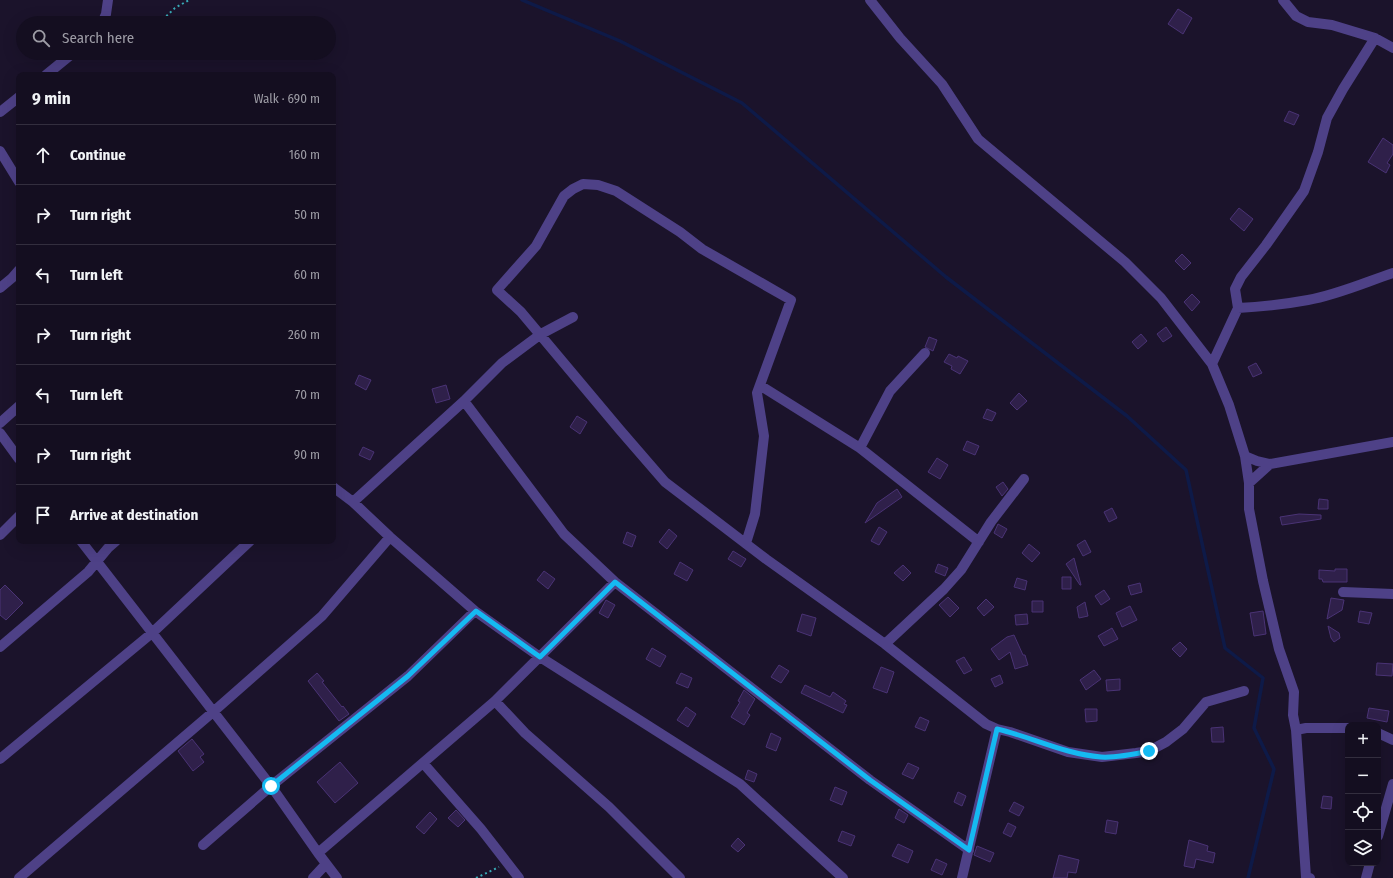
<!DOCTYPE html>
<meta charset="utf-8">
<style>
body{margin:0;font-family:"Fira Sans Condensed",sans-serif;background:#1d1729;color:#f1f3f6}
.controls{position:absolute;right:12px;bottom:12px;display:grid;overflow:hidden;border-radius:8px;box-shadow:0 4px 16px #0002}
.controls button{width:36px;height:36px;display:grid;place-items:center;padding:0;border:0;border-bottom:1px solid #332e3e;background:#140e20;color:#f1f3f6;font:20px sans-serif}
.stop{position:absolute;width:12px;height:12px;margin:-9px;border:3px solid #15baf2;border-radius:50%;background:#fff}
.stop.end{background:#15baf2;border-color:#fff;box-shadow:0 1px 4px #0008}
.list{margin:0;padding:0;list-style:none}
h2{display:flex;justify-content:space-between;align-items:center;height:52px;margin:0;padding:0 16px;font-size:17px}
h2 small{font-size:13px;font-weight:400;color:#9d9ca5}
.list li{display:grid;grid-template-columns:26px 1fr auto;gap:12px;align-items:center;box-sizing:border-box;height:60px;padding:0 16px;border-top:1px solid #332e3e}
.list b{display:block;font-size:15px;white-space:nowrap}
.list em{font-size:13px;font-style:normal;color:#9d9ca5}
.icon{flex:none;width:22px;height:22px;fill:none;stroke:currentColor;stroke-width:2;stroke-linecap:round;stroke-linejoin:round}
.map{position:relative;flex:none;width:1393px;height:878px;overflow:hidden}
.search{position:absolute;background:#140e20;box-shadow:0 4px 16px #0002;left:16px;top:16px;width:320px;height:44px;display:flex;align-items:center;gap:10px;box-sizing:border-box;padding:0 14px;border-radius:22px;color:#9d9ca5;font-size:15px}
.panel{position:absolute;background:#140e20;box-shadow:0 4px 16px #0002;left:16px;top:72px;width:320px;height:472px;border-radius:8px}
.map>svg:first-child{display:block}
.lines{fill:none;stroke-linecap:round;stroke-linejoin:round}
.stream{stroke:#0e1a48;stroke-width:3.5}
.building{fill:#2f204a;stroke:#4a3375}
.path{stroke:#38abb7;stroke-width:2;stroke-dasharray:2 3;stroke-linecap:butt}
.street{stroke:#4e4187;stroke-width:10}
.route{stroke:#15baf2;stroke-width:5}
</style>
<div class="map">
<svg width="1393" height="878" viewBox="0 0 1393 878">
<rect width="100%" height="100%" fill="#1b132b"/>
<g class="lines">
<path class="stream" d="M 522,0 L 620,41 L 742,103 L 946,277 L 1127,416 L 1186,470 L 1225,648 L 1263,678 L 1254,728 L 1274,769 L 1248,878"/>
</g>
<path class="building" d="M 1178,9 L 1192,18 L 1183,34 L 1168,24 Z
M 1289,111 L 1299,115 L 1294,125 L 1284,121 Z
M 1383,138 L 1393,145 L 1393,154 L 1387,163 L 1390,165 L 1386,173 L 1368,162 Z
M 1239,208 L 1253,219 L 1244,231 L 1230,219 Z
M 1182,254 L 1191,263 L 1184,270 L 1175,261 Z
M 1192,294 L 1200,302 L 1192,311 L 1184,302 Z
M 1166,327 L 1172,336 L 1163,342 L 1157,334 Z
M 1141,334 L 1147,341 L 1138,349 L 1132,342 Z
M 929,337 L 937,340 L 933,351 L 925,347 Z
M 949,354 L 957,358 L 958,356 L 968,361 L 960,374 L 951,369 L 952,366 L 944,362 Z
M 1256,363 L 1262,373 L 1253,377 L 1248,367 Z
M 359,375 L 371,380 L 366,390 L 355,384 Z
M 446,385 L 450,399 L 436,403 L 432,389 Z
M 1019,393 L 1027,401 L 1017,410 L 1010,403 Z
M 987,409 L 996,413 L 992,421 L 983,418 Z
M 577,416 L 587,422 L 580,434 L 570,427 Z
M 967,441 L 979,446 L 975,455 L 963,450 Z
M 363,447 L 374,452 L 370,460 L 359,455 Z
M 937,458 L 948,465 L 940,479 L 928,472 Z
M 1003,482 L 1008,489 L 1002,496 L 996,487 Z
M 897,489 L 902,497 L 865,523 L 877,503 Z
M 1319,499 L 1328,500 L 1328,509 L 1318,509 Z
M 1112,508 L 1117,518 L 1109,522 L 1104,512 Z
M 1299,514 L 1321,515 L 1321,519 L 1282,525 L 1280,517 Z
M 998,524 L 1007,529 L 1002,538 L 994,533 Z
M 879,527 L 887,532 L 879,545 L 871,541 Z
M 669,529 L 677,536 L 667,549 L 659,542 Z
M 627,532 L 636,536 L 632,547 L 623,543 Z
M 1085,540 L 1091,552 L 1083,556 L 1077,545 Z
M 1029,544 L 1040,553 L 1032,562 L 1022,553 Z
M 733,551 L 746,559 L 741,567 L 728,559 Z
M 1074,558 L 1081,585 L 1080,585 L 1066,564 Z
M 680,562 L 693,570 L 687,581 L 674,574 Z
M 938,564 L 948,568 L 945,576 L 935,572 Z
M 903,565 L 911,573 L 903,581 L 894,573 Z
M 1335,569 L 1347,569 L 1347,582 L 1323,582 L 1322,579 L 1319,579 L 1319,570 L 1335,571 Z
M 544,571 L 555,579 L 548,589 L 537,580 Z
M 1062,577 L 1071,577 L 1071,589 L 1062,589 Z
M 1017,578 L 1027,581 L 1025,590 L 1014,587 Z
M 1140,583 L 1142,592 L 1131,595 L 1128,586 Z
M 5,585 L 23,603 L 6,620 L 0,615 L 0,590 Z
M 1104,590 L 1110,599 L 1101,605 L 1095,596 Z
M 948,597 L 959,608 L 950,617 L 939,605 Z
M 1331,598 L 1344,600 L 1342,610 L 1327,619 Z
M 986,599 L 994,607 L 984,616 L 977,608 Z
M 606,600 L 615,605 L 608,618 L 599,613 Z
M 1032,601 L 1043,601 L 1043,612 L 1032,612 Z
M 1085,602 L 1088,616 L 1079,618 L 1077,607 Z
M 1130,606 L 1137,620 L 1122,627 L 1116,613 Z
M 1263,611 L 1266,634 L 1254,636 L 1250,613 Z
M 1360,611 L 1372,613 L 1369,624 L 1358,622 Z
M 802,614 L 816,618 L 811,636 L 797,631 Z
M 1027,614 L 1028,624 L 1016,625 L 1015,615 Z
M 1328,626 L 1339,633 L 1340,638 L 1334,642 L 1331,638 Z
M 1112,628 L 1118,639 L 1104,646 L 1098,636 Z
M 1014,635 L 1023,655 L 1025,655 L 1028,665 L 1015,669 L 1010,652 L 999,660 L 991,649 L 1007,637 Z
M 1180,642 L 1187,649 L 1180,657 L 1172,649 Z
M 652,648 L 666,656 L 660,667 L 646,659 Z
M 964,657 L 972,670 L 964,674 L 956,661 Z
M 1377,663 L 1393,664 L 1392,676 L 1376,675 Z
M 779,665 L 789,671 L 781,683 L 771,677 Z
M 881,667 L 894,672 L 887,693 L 873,688 Z
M 1094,670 L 1101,679 L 1086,690 L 1080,680 Z
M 317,673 L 324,681 L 322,682 L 342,707 L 343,706 L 349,714 L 339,721 L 308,681 Z
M 681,673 L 692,678 L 688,688 L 676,683 Z
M 1000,675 L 1003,683 L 995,687 L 991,679 Z
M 1120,679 L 1120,690 L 1107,691 L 1106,680 Z
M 805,685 L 830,697 L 833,692 L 846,701 L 844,704 L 847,705 L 843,713 L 801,693 Z
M 744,690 L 755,699 L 747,713 L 750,715 L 744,725 L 731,717 L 740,702 L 738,701 Z
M 686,707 L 696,714 L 688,727 L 677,720 Z
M 1369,708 L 1389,711 L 1387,722 L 1367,718 Z
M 1085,709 L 1097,709 L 1097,721 L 1086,722 Z
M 920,717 L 929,721 L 925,731 L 915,727 Z
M 1223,727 L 1224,742 L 1212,742 L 1211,728 Z
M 771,733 L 781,738 L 776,751 L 766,747 Z
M 192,739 L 204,754 L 200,757 L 204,762 L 193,771 L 178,751 Z
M 340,762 L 358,783 L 335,803 L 317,782 Z
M 908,763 L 919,768 L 913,779 L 902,774 Z
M 748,770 L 757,774 L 754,782 L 745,779 Z
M 835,787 L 847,792 L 842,805 L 830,800 Z
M 958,792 L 966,796 L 962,806 L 954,802 Z
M 1323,796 L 1332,797 L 1331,809 L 1321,808 Z
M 1014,802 L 1024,807 L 1019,816 L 1009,811 Z
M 899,809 L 908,815 L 904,823 L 895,818 Z
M 456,810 L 465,820 L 458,827 L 448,818 Z
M 430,812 L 437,819 L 424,834 L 416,827 Z
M 1107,820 L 1118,822 L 1116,834 L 1105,832 Z
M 1008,823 L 1016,827 L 1011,837 L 1003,833 Z
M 842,831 L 855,836 L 851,846 L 838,841 Z
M 738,838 L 745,845 L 738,852 L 731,846 Z
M 1189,840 L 1208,846 L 1207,851 L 1215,853 L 1213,863 L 1196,859 L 1194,868 L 1184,866 Z
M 898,844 L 913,851 L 908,863 L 892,856 Z
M 977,846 L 994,853 L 990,862 L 974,855 Z
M 1059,855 L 1079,860 L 1076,873 L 1068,872 L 1067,878 L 1053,878 Z
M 936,859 L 947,864 L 942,875 L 931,870 Z"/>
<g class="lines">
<path class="path" d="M 159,23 L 175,8 L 189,0
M 476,878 L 499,867"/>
<path class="street" d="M 870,0 L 900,38 L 942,84 L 978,139 L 1125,262 L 1161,298 L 1212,364 L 1229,405 L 1245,456 L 1249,483 L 1249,509 L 1263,581 L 1279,649 L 1294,692 L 1293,715 L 1296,730 L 1306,877 L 1310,878
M 1283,0 L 1296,16 L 1308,22 L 1332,25 L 1375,38 L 1393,48
M 102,23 L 106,14 L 108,0
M 46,75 L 73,53
M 0,112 L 19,97
M 0,151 L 19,182
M 0,288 L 12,278 L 19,270
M 1238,308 C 1262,307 1286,304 1308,300 C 1337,295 1366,282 1393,273
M 1212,364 L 1238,308 L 1235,289 L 1241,277 L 1266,245 L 1304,191 L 1318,152 L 1327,118 L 1343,89 L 1375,38
M 761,386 L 860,448 L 979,542
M 464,401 L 564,534 L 615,582 L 870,780 L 969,850
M 0,423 L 19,406
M 0,433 L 19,459
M 860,448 L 890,391 L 925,353
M 1245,456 L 1257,461 L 1270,464 L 1393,442
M 1249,483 L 1270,464
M 333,487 L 353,502 L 390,537 L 475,611 L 540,657 L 740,784 L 843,878
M 353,502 L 464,401 L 502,363 L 541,334 L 573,317
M 0,535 L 19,516
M 81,541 L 271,786 L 318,853 L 337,878
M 746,543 L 755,514 L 764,436 L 757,393 L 791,300 L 702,249 L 680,232 L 616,191 L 598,185 L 583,184 L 573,189 L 564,196 L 536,246 L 497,290 L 521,312 L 620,430 L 665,482 L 766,559 L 885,644 L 986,724 L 997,729 L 1010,732 L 1068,752 L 1102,757 L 1136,753 L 1149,751 L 1166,742 L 1183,729 L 1206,702 L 1244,691
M 1343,592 L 1393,594
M 885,644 L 944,589 L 961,570 L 991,522 L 1024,479
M 0,647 L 88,572 L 108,548 L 116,541
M 495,701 L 525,733 L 609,807 L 680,878
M 1296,730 L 1306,728 L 1348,728
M 1378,733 L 1393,740
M 0,759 L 152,633 L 250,541
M 423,763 L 481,829 L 519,878
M 1378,836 L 1393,784
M 203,845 L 271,786 L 408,676 L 475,611
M 318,853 L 495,701 L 615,582
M 19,878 L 213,712 L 322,616 L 390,537
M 313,878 L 326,864
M 962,878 L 997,729
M 1366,878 L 1370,863"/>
</g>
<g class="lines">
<path class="route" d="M 271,786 L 408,676 L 476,611 L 540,657 L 615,582 L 870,780 L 969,850 L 997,729 C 1032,737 1064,754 1101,757 C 1115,758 1135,754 1149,751"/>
</g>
</svg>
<div class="controls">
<button>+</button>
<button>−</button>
<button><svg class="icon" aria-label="locate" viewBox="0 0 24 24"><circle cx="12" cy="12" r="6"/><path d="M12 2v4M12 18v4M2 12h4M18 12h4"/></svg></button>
<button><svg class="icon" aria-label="layers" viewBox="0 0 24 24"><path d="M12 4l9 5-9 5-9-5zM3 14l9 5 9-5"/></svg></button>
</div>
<div class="stop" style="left:271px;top:786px"></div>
<div class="stop end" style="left:1149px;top:751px"></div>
<div class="search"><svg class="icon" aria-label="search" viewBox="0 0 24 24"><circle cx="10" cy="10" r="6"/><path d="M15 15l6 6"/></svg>Search here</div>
<section class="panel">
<h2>9 min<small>Walk · 690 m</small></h2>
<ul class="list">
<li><svg class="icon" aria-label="ahead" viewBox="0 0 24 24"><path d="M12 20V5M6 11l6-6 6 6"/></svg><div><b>Continue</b></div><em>160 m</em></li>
<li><svg class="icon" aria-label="right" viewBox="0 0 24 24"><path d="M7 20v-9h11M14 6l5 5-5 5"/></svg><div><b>Turn right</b></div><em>50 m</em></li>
<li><svg class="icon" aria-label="left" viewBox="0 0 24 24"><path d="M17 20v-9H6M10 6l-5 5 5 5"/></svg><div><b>Turn left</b></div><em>60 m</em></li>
<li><svg class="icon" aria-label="right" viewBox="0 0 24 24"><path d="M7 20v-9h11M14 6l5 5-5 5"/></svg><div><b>Turn right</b></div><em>260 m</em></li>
<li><svg class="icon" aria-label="left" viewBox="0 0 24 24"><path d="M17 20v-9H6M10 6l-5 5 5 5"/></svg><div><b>Turn left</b></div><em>70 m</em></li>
<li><svg class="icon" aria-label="right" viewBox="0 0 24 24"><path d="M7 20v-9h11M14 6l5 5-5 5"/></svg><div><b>Turn right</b></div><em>90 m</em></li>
<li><svg class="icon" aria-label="arrive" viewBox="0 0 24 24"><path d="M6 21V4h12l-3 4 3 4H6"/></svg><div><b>Arrive at destination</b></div></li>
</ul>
</section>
</div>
